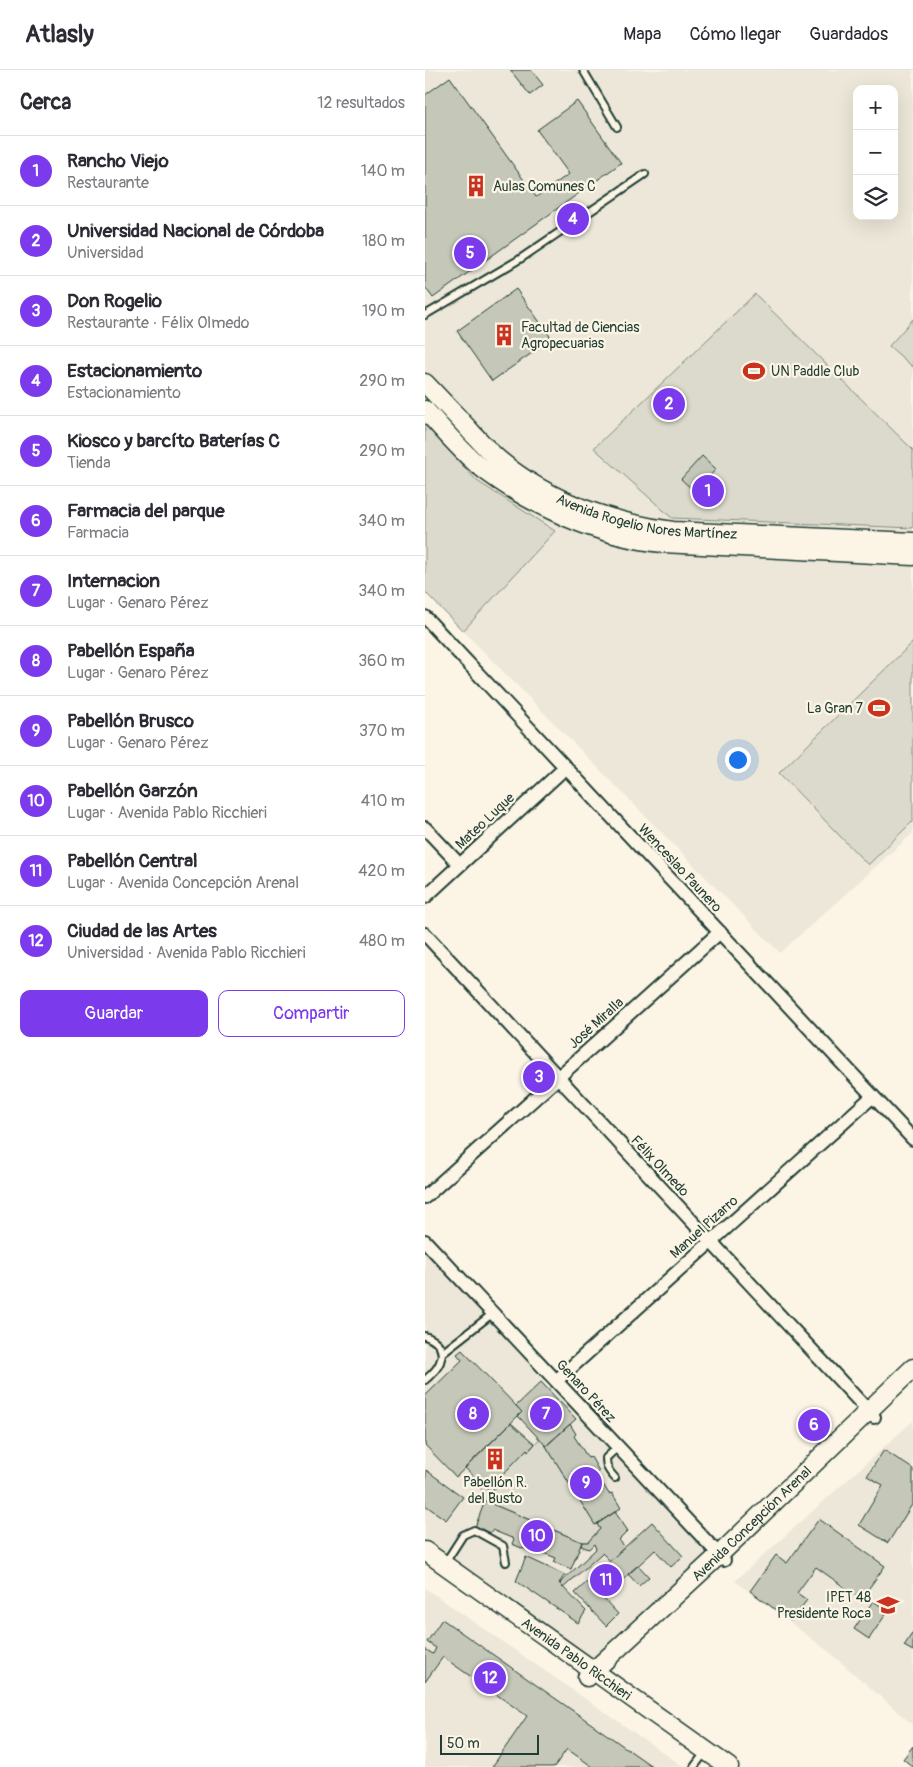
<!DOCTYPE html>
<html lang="es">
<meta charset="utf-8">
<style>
body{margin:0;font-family:Pangolin,sans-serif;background:#f2f2f3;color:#2b2b33}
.controls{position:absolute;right:15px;top:15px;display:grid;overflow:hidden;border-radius:10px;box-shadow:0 5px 20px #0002}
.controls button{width:45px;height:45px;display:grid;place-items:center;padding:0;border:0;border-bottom:1px solid #e1e1e2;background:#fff;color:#2b2b33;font:25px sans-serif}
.scale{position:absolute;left:15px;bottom:12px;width:99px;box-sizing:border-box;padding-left:5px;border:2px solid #1f3d34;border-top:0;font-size:14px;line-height:18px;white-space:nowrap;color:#1f3d34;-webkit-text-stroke:4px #fcf5e5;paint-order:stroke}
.you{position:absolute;left:312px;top:689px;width:18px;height:18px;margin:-12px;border:4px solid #fff;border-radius:50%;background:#1a73e8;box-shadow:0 0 0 8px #1a73e833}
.badge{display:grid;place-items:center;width:32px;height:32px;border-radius:50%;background:#7c3aed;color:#fff;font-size:16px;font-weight:700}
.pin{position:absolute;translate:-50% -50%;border:2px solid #fff;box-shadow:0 1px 5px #0006}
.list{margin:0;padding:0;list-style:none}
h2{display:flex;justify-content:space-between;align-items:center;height:65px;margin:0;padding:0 20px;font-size:21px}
h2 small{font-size:16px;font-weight:400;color:#7c7c81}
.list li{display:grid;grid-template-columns:32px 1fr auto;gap:15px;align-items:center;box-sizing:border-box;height:70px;padding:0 20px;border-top:1px solid #e1e1e2}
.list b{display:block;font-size:19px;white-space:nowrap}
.list p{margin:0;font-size:16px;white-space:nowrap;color:#7c7c81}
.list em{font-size:16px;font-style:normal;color:#7c7c81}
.actions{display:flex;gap:10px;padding:15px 20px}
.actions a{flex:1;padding:11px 0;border:1px solid #7c3aed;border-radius:10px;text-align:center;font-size:18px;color:#7c3aed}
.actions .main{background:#7c3aed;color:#fff}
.icon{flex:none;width:28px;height:28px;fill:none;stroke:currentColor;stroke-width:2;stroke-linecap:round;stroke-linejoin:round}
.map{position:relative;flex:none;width:488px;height:1697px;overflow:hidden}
header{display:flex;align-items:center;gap:30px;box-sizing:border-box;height:70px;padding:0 25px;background:#fff;border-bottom:1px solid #e1e1e2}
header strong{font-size:24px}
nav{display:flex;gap:28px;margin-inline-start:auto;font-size:18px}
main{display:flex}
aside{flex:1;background:#fff}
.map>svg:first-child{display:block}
.built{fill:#ece7d8;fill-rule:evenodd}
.green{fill:#dcdacc;stroke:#7e8c80}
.building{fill:#c5c7b9;stroke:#1f3d34}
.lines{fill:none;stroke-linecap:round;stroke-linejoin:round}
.lane-casing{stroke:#1f3d34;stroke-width:10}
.street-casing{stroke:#1f3d34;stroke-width:16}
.secondary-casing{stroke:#1f3d34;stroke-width:21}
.lane{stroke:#fcf5e5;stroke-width:6}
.street{stroke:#fcf5e5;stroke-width:12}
.secondary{stroke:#fcf5e5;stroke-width:18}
.labels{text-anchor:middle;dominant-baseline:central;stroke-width:4.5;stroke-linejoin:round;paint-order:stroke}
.poi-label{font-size:14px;fill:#1f3d34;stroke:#fcf5e5;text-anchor:start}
.street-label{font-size:14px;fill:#1f3d34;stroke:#fcf5e5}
</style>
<header>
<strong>Atlasly</strong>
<nav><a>Mapa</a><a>Cómo llegar</a><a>Guardados</a></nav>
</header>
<main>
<aside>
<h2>Cerca<small>12 resultados</small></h2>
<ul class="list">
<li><span class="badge">1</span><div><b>Rancho Viejo</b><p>Restaurante</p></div><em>140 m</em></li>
<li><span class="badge">2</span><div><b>Universidad Nacional de Córdoba</b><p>Universidad</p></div><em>180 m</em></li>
<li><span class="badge">3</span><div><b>Don Rogelio</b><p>Restaurante · Félix Olmedo</p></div><em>190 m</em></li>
<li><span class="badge">4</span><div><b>Estacionamiento</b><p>Estacionamiento</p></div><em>290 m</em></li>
<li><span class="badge">5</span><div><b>Kiosco y barcíto Baterías C</b><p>Tienda</p></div><em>290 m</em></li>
<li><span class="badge">6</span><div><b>Farmacia del parque</b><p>Farmacia</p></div><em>340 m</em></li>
<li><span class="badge">7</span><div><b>Internacion</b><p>Lugar · Genaro Pérez</p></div><em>340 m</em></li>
<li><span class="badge">8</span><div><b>Pabellón España</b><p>Lugar · Genaro Pérez</p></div><em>360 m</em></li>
<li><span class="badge">9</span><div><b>Pabellón Brusco</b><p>Lugar · Genaro Pérez</p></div><em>370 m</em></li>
<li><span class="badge">10</span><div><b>Pabellón Garzón</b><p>Lugar · Avenida Pablo Ricchieri</p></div><em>410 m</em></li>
<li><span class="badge">11</span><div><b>Pabellón Central</b><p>Lugar · Avenida Concepción Arenal</p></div><em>420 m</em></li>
<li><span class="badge">12</span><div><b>Ciudad de las Artes</b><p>Universidad · Avenida Pablo Ricchieri</p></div><em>480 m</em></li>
</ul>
<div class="actions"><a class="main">Guardar</a><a>Compartir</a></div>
</aside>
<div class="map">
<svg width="488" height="1697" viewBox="0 0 488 1697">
<rect width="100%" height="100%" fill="#fcf5e5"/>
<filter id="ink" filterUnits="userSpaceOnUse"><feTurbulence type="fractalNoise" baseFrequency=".02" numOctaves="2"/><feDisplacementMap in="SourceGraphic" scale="10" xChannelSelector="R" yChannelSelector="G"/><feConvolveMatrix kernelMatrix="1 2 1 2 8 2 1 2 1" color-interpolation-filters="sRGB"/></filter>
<g filter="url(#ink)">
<path class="built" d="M 0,0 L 488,0 L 488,763 L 355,883 L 0,522 ZM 432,19 L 469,19 L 469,146 L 432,146 Z
M 0,1177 L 293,1491 L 174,1599 L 0,1474 Z
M 488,1351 L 488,1655 L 403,1581 L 310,1511 Z
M 0,1518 L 259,1697 L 0,1697 Z"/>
<path class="green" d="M 330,224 L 488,380 L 488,458 L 247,448 L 169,378 Z
M 488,249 L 488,297 L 464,276 Z
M 0,355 L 52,411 L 130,461 L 38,561 L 0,522 Z
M 488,572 L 488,751 L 443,795 L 354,703 Z
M 115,1368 L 121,1376 L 170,1454 L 172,1454 L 175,1459 L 163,1472 L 157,1472 L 60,1431 L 53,1410 L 66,1422 L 70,1417 L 68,1415 L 101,1379 L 104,1381 Z"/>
<path class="building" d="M 85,0 L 106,0 L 118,15 L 105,25 Z
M 25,7 L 111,127 L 144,104 L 112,60 L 152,31 L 196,93 L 8,228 L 0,217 L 0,25 Z
M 91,219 L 127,269 L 67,311 L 32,261 Z
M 277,386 L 291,399 L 270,422 L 256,409 Z
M 37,1280 L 97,1342 L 31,1407 L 0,1375 L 0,1326 L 37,1290 L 32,1284 Z
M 116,1312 L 151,1349 L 121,1376 L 93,1346 L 97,1342 L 91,1336 Z
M 86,1353 L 110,1374 L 103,1381 L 102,1379 L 68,1415 L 70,1417 L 66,1422 L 40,1398 Z
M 145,1354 L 151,1364 L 149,1366 L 163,1388 L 166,1387 L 174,1401 L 171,1403 L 184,1424 L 187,1423 L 196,1438 L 170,1455 L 121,1376 Z
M 459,1380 L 488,1399 L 488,1433 L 463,1473 L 434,1455 L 458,1415 L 442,1406 Z
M 1,1400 L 38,1427 L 21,1450 L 0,1435 Z
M 60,1431 L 157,1472 L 146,1499 L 129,1492 L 131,1488 L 106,1478 L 104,1481 L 87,1474 L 89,1469 L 67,1460 L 65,1463 L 50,1457 Z
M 190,1442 L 203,1461 L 194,1470 L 200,1477 L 185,1491 L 177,1483 L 138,1518 L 135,1513 L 171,1479 L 169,1474 L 164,1479 L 156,1476 L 157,1472 L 163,1472 L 175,1459 L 172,1454 Z
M 394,1449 L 460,1496 L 436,1529 L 391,1497 L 372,1523 L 382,1530 L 366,1551 L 325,1521 L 351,1485 L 362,1493 Z
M 227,1452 L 258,1486 L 246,1497 L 230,1480 L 178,1528 L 193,1544 L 181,1556 L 150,1523 Z
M 101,1487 L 140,1505 L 134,1513 L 161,1541 L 153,1553 L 91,1511 Z
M 213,1495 L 224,1507 L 214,1516 L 203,1504 Z
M 448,1531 L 463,1541 L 444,1569 L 429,1559 Z
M 17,1549 L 144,1638 L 228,1697 L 168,1697 L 142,1679 L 129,1697 L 67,1697 L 102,1646 L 18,1587 L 0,1612 L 0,1579 L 8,1584 L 11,1578 L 2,1572 Z
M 488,1562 L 488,1581 L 479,1576 Z
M 488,1676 L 488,1697 L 478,1689 Z"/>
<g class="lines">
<g class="lane-casing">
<path id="lane" d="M 158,0 L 192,57
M 0,245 L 95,189 L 220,104
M 0,1266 C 27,1276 17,1297 0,1310
M 17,1283 L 67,1244
M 190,1408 C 184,1401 181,1398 181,1388 L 193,1377
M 20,1493 L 38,1465 L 49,1460 L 78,1476 L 81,1492
M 269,1697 L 275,1689"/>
</g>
<g class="street-casing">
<path id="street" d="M 0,547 L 488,1069
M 0,758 L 35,795
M 0,827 L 141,697
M 0,864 L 449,1347
M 0,1127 L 295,862
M 0,1171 L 299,1490
M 131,1311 L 448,1026"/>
</g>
<g class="secondary-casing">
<g id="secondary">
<path id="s1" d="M 0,313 C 16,330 32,346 47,363 C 56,372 64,382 74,390 C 123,431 186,453 248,461 L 488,472"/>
<path d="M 0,340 C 17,358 34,379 53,395 C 104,435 174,467 238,473 L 488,486"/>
<path id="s2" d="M 0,1481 L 304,1697"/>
<path id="s3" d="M 162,1607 L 294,1485 L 488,1298"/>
</g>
</g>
<use href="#lane" class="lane"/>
<use href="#street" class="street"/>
<use href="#secondary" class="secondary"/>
</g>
</g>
<defs>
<g id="building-bare" transform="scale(1.725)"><path d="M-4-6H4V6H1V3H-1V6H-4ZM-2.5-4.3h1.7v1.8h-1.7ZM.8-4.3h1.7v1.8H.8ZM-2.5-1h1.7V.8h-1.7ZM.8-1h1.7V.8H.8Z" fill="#c8321e" stroke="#fcf5e5" stroke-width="2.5" paint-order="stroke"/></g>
<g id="stadium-bare" transform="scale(1.725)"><path d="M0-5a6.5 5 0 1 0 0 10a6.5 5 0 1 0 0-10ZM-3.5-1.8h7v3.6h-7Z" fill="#c8321e" stroke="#fcf5e5" stroke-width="2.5" paint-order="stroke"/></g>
<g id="school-bare" transform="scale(1.725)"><path d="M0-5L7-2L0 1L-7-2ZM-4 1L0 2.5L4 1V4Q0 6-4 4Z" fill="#c8321e" stroke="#fcf5e5" stroke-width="2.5" paint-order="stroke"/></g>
</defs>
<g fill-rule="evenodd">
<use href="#building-bare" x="51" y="116"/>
<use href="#building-bare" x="79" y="265"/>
<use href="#stadium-bare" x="329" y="301"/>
<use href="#stadium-bare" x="454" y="638"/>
<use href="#building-bare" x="70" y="1389"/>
<use href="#school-bare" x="463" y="1535"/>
</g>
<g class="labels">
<g class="poi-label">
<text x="68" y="116">Aulas Comunes C</text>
<text x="96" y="257">Facultad de Ciencias<tspan x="96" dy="16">Agropecuarias</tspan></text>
<text x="346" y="301">UN Paddle Club</text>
<text x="438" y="638" text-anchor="end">La Gran 7</text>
<text x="70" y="1412" text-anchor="middle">Pabellón R.<tspan x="70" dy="16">del Busto</tspan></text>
<text x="446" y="1527" text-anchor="end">IPET 48<tspan x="446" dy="16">Presidente Roca</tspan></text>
</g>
<g class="street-label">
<text stroke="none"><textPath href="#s1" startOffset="269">Avenida Rogelio Nores Martínez</textPath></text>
<text transform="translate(60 751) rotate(-43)">Mateo Luque</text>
<text transform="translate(255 798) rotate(47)">Wenceslao Paunero</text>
<text transform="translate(171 953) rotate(-42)">José Miralla</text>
<text transform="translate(235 1096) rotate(47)">Félix Olmedo</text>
<text transform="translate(279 1157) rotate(-42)">Manuel Pizarro</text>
<text transform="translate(161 1321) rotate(47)">Genaro Pérez</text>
<text stroke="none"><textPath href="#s3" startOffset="225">Avenida Concepción Arenal</textPath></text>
<text stroke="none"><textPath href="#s2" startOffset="186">Avenida Pablo Ricchieri</textPath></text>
</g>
</g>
</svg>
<div class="controls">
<button>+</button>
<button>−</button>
<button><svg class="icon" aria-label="layers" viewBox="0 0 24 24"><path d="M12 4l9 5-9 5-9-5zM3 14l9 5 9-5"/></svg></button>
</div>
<div class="scale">50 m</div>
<div class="you"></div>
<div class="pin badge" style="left:283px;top:421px">1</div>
<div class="pin badge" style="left:244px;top:334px">2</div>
<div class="pin badge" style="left:114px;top:1007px">3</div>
<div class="pin badge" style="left:148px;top:149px">4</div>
<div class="pin badge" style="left:45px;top:183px">5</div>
<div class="pin badge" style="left:389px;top:1355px">6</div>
<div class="pin badge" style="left:121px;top:1344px">7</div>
<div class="pin badge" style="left:48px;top:1344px">8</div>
<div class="pin badge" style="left:161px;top:1413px">9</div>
<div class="pin badge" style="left:112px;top:1466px">10</div>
<div class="pin badge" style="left:181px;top:1510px">11</div>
<div class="pin badge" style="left:65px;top:1608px">12</div>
</div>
</main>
